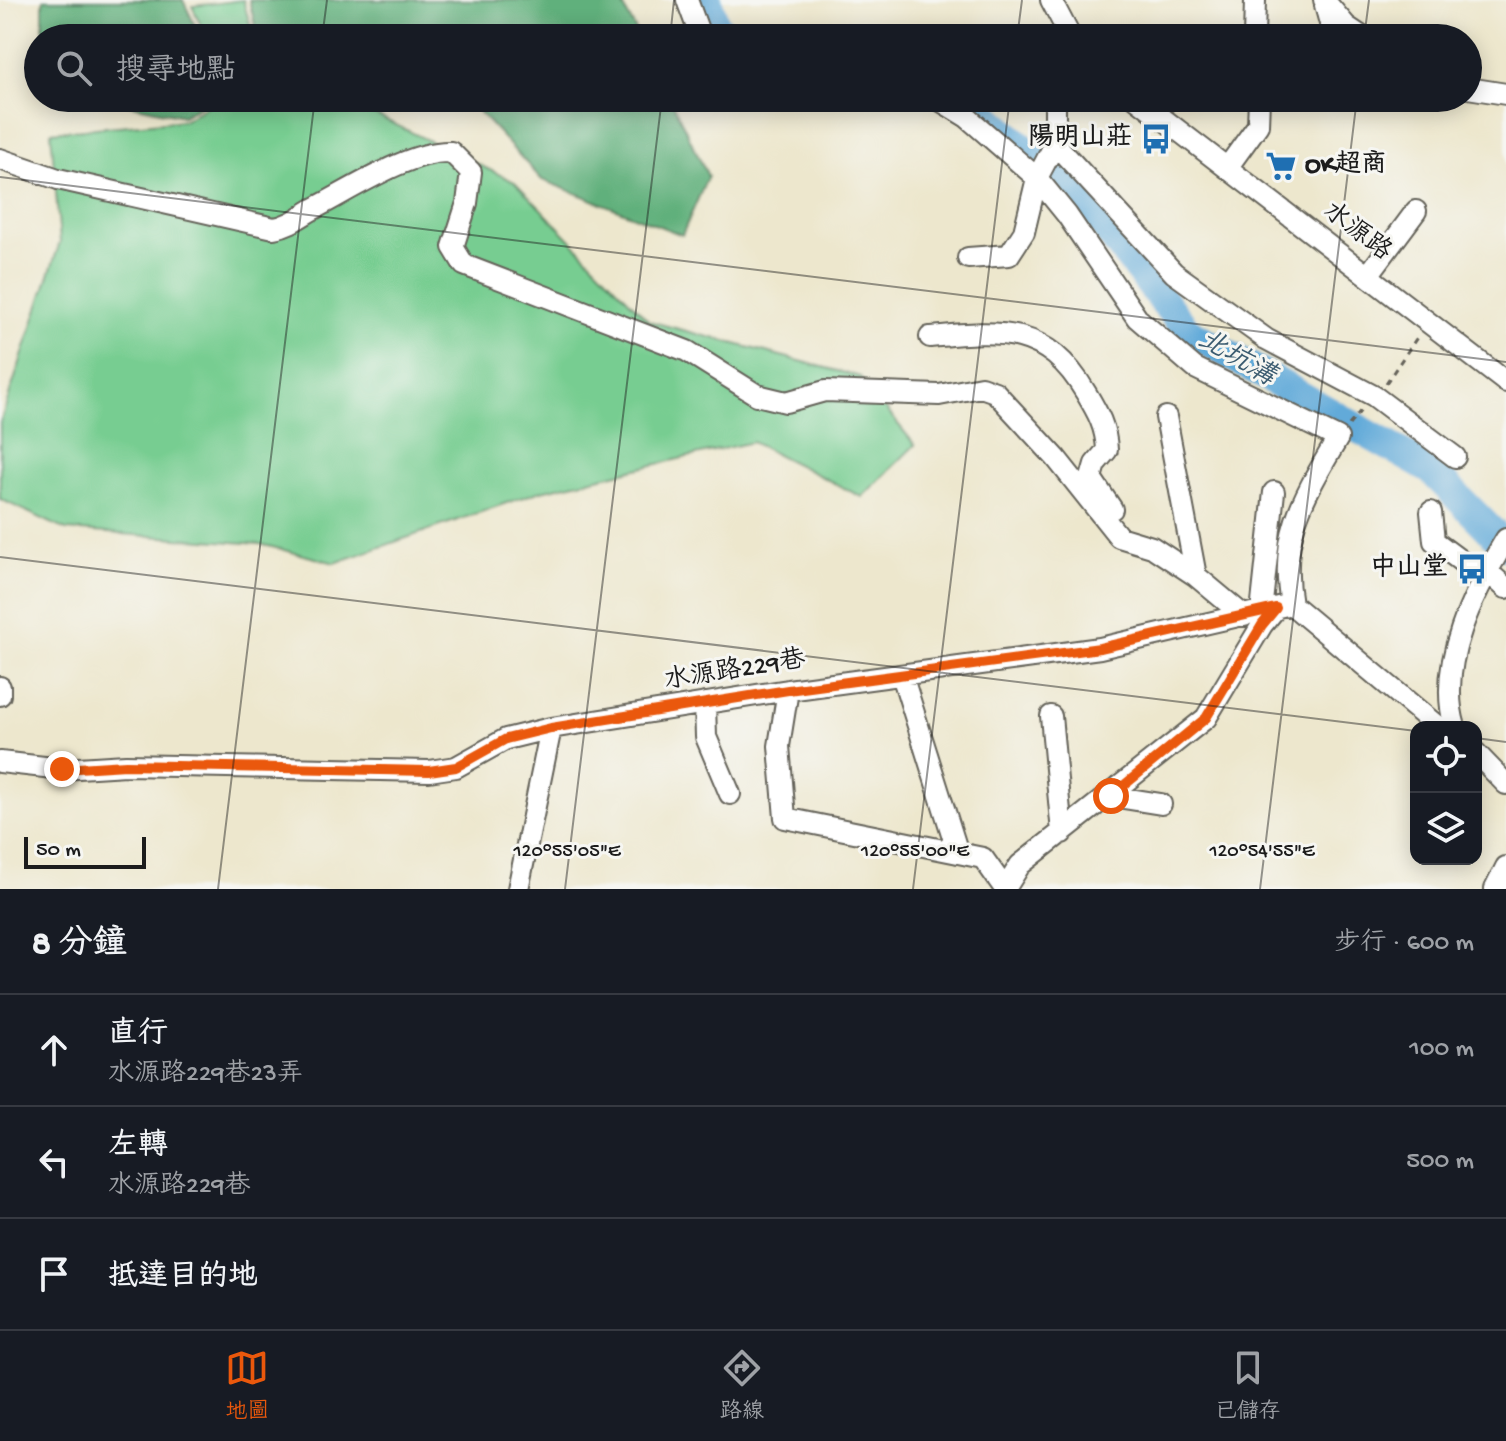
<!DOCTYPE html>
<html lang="zh-TW">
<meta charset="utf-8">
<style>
body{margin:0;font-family:"Gochi Hand","LXGW WenKai TC",sans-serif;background:#20242c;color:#f1f3f6}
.controls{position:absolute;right:24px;bottom:24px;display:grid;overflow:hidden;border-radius:16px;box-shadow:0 4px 20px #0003}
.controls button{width:72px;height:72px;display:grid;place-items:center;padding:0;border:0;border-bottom:2px solid #363941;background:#171b24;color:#f1f3f6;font:40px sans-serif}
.scale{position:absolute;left:24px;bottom:20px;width:122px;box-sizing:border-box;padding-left:8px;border:4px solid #1c1c1c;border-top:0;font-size:22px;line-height:28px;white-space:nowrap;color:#1c1c1c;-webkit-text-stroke:6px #f6f6f2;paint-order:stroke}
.stop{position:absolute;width:24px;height:24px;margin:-18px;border:6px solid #ea580c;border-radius:50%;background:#fff}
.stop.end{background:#ea580c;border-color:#fff;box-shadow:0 2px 8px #0008}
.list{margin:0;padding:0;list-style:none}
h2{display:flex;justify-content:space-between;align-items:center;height:104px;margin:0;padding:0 32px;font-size:34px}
h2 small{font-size:26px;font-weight:400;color:#9ea1a6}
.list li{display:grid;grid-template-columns:52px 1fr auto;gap:24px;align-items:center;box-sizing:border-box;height:112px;padding:0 32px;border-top:2px solid #363941}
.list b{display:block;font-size:30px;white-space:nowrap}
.list p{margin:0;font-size:26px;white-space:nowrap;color:#9ea1a6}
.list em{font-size:26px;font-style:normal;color:#9ea1a6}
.icon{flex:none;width:44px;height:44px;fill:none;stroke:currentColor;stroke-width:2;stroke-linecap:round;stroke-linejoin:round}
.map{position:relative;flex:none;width:1506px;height:889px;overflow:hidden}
.search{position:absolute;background:#171b24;box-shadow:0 4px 20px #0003;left:24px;right:24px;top:24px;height:88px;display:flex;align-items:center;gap:20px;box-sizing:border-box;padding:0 28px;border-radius:44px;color:#9ea1a6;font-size:30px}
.sheet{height:440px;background:#171b24}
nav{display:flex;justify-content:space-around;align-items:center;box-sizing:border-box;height:112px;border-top:2px solid #363941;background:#171b24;font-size:22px;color:#9ea1a6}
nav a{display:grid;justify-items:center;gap:4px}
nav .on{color:#ea580c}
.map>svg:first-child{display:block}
.green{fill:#77cd91;stroke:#4a7456;stroke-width:2}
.forest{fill:#61b07b;stroke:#3e664c;stroke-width:2}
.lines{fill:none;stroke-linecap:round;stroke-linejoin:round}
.river{stroke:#62aad9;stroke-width:30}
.minor-casing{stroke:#65635a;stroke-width:24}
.path{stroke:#65635a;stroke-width:3;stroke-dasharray:6 6;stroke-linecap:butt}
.minor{stroke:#fff;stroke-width:20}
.route{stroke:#ea580c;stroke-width:10}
.ticks{fill:none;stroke:#1c1c1c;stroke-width:2;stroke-opacity:0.45}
.labels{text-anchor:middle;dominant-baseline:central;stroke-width:6;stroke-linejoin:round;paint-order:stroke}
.poi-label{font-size:26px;font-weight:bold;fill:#1c1c1c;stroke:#f6f6f2;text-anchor:end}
.street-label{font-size:26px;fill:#1c1c1c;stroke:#f6f6f2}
.water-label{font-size:28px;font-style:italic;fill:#3c5c71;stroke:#f6f6f2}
.ticks-label{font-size:20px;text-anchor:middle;fill:#1c1c1c;stroke:#f6f6f2;stroke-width:6;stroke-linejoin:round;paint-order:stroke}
</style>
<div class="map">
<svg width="1506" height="889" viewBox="0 0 1506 889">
<rect width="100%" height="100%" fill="#f6f6f2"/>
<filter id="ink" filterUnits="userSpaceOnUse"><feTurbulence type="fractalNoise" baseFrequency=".0125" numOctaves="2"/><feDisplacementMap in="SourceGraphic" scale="16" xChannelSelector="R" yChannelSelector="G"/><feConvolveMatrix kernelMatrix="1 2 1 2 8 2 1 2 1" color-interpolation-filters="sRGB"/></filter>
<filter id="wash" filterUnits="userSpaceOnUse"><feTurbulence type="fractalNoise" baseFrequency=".006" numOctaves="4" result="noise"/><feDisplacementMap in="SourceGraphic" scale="32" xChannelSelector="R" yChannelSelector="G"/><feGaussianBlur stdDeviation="1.8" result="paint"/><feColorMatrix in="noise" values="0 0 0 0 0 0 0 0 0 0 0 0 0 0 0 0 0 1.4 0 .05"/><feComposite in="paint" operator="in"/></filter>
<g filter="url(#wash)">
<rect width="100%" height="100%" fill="#ede7cd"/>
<path class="green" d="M 243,0 L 254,38 L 207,38 L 192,6 Z
M 220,98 L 340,98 L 515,182 L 649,321 L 860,377 L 915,445 L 862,497 L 752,442 L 541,491 L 335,563 L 260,544 L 66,530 L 0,499 L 0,423 L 60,242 L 51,132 L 185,120 Z"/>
<path class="forest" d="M 43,0 L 183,0 L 201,38 L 43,38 Z
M 249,0 L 620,0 L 640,38 L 258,38 Z
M 100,98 L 212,98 L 183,116 Z
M 466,98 L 670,98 L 708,176 L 682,235 L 542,180 Z"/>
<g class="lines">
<path class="river" d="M 707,0 L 716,28 L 734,38
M 966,98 L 1084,201 L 1187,331 L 1431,470 L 1506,546"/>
</g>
</g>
<g filter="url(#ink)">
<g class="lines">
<g class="minor-casing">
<path id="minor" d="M 687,0 L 701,38
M 1051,0 L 1071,38
M 1324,0 L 1346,26 L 1364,38
M 1325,5 L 1334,38
M 1254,38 L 1255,0
M 1468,88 L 1506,94
M 936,98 L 967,117 L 1037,178 L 1067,215 L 1137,318 L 1195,368 L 1338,438 C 1305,495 1278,535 1291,604
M 1055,98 L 1055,144 L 1174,273 L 1266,339 L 1374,396 L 1455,457
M 1136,98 L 1506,382
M 0,159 L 58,179 L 274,228 C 292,225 303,214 319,206 C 355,187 412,150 451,152 L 471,172 L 467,203 L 453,247 L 464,265 L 687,351 L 757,395 L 786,402 L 825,391 L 939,395 L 981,387 L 995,392 L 1056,458 L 1119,537 L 1152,547 L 1196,576 L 1244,616
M 1227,168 L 1258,125 L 1259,98
M 968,258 L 1009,255 L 1024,232 L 1037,178 L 1055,144
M 1369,274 L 1416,211
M 930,337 C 1001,330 1046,325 1086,393 C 1098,413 1106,427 1107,450 L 1095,464 L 1091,478 L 1112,509
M 1166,417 L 1196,576
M 1431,512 L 1434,541 L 1465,564 L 1487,571 L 1506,588
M 1261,612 L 1274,492
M 902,675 L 958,853
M 0,687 L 0,695
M 788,690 L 779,746 L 785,818 L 983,858 L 1005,889 L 1020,865 L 1206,718 L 1262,625 L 1276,608
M 705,703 L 706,737 L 730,794
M 1051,716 L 1062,833
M 1455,727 C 1436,664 1474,592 1506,539
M 1476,753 L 1506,784
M 0,762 L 62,769 L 126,765 L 429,771 L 456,767 L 506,739 L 551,728 L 788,690 L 1100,648 L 1291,604 L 1438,727
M 1111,796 L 1161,804
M 518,889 L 551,728
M 1495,889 L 1506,867"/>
</g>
<path class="path" d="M 743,98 L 759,105 L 769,98
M 1386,383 L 1418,336
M 1349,425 L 1362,409"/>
<use href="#minor" class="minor"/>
</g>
</g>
<g class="lines" filter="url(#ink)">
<path class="route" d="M 62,769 L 126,765 L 429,771 L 456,767 L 506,739 L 551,728 L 788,690 L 1100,648 L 1276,608 L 1262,625 L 1206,718 L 1111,796"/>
</g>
<path class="ticks" d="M 322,38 L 327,0M 670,38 L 674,0M 1017,38 L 1022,0M 1364,38 L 1369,0M 0,177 L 1506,362M 0,557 L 1416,731M 1476,738 L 1506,742M 218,889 L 315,98M 565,889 L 662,98M 913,889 L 1010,98M 1260,889 L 1357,98"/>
<defs>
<g id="bus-bare" transform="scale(2.4)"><path d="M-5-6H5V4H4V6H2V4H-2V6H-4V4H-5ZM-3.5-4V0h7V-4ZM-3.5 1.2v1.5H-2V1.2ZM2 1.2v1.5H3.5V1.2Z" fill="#1f6fb2" stroke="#f6f6f2" stroke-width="2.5" paint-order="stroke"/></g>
<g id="supermarket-bare" transform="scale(2.4)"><path d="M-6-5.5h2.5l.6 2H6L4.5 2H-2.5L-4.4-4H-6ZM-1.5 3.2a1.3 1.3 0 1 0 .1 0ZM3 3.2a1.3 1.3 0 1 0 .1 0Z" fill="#1f6fb2" stroke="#f6f6f2" stroke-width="2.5" paint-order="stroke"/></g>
</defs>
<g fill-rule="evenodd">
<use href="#bus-bare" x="1156" y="139"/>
<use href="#supermarket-bare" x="1281" y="166"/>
<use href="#bus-bare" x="1472" y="569"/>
</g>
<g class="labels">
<g class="poi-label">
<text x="1132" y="139">陽明山莊</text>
<text x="1305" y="166" text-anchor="start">OK超商</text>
<text x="1448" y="569">中山堂</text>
</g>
<g class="street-label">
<text transform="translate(1356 233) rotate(37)">水源路</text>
<text transform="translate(735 672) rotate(-9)">水源路229巷</text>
</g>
<g class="water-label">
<text transform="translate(1236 359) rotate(30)">北坑溝</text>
</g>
</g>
<g class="ticks-label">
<text x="567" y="856">120°55'05"E</text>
<text x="915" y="856">120°55'00"E</text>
<text x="1262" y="856">120°54'55"E</text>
</g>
</svg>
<div class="controls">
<button><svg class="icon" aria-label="locate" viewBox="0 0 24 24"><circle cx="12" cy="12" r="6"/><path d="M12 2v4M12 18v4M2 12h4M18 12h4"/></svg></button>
<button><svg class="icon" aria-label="layers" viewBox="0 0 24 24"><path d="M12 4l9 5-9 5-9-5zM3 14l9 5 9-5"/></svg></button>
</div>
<div class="scale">50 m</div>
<div class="stop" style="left:1111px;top:796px"></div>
<div class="stop end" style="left:62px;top:769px"></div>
<div class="search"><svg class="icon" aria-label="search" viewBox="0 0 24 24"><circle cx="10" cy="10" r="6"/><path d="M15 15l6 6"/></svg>搜尋地點</div>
</div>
<section class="sheet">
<h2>8 分鐘<small>步行 · 600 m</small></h2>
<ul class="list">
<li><svg class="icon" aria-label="ahead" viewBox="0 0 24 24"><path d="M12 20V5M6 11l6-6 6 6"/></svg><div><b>直行</b><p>水源路229巷23弄</p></div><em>100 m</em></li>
<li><svg class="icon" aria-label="left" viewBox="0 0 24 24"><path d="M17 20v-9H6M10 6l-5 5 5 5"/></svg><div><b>左轉</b><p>水源路229巷</p></div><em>500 m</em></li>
<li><svg class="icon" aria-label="arrive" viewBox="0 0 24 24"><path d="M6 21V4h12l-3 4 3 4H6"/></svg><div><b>抵達目的地</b></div></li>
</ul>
</section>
<nav>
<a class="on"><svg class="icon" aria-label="map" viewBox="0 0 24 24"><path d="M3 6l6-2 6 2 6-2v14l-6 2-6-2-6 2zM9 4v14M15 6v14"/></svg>地圖</a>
<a><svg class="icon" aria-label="directions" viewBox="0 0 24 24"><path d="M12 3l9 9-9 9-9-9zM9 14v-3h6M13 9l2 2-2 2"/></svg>路線</a>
<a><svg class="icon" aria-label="saved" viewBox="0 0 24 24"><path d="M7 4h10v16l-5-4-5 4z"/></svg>已儲存</a>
</nav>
